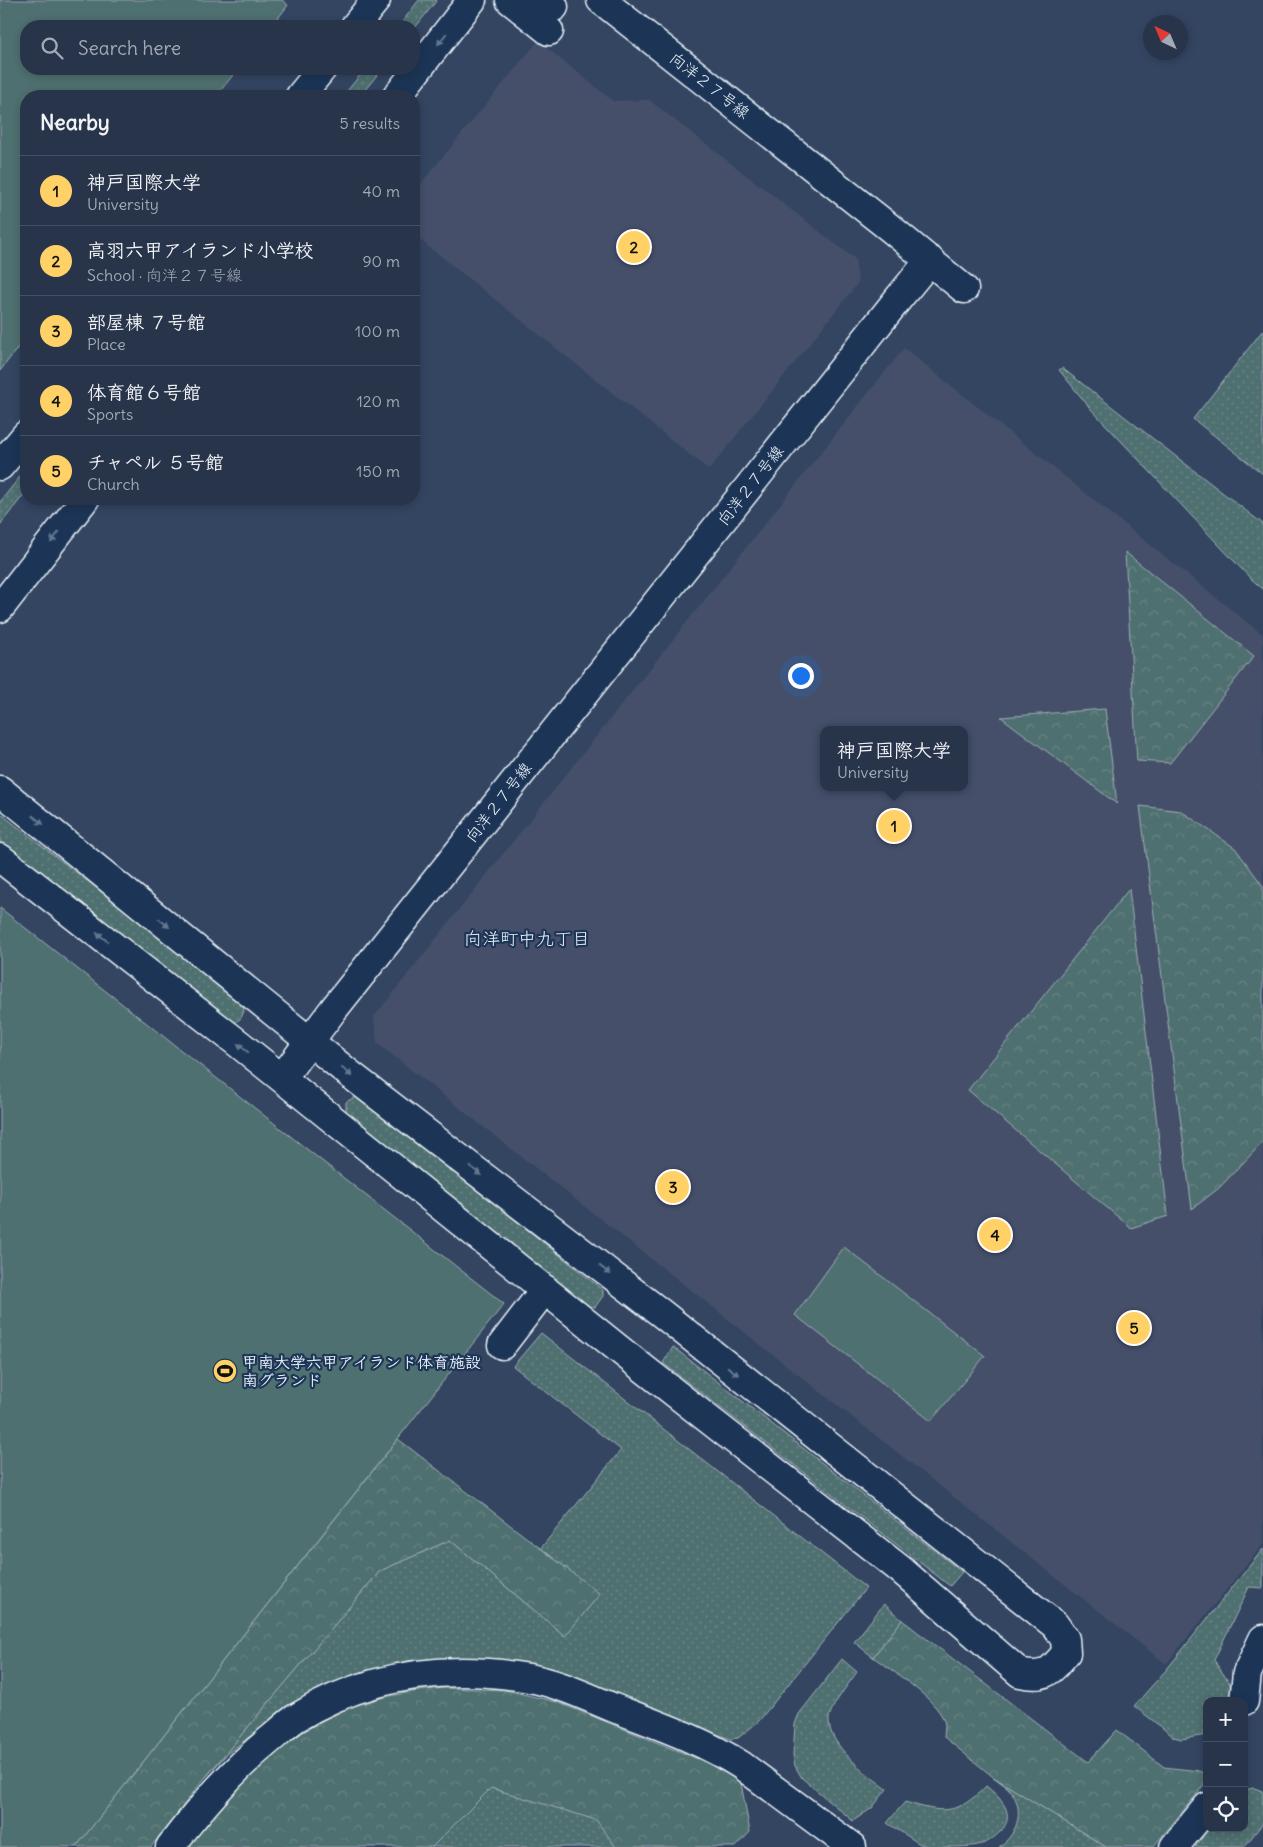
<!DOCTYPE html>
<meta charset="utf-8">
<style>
body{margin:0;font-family:Delius,"Klee One",sans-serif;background:#2f3c51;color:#f1f3f6}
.controls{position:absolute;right:15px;bottom:15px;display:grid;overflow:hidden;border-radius:10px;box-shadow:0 2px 8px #0003}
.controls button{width:45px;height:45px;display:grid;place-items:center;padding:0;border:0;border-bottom:1px solid #434f62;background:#27344a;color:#f1f3f6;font:25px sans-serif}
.compass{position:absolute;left:1143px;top:15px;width:45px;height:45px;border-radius:50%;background:#27344a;box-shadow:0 2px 8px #0003;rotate:316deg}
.you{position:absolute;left:800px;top:675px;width:18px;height:18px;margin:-12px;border:4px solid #fff;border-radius:50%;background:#1a73e8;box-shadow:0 0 0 8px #1a73e833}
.badge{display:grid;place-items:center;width:32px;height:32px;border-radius:50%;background:#ffd166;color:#111;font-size:16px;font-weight:700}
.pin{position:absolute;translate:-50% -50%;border:2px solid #fff;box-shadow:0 1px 5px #0006}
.popup{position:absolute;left:820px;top:726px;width:148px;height:65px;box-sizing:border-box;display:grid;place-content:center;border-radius:10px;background:#27344a;filter:drop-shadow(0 1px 4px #0005);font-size:16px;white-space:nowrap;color:#a4aab5}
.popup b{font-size:19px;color:#f1f3f6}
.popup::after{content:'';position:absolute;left:50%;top:100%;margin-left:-10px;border:10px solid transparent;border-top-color:#27344a}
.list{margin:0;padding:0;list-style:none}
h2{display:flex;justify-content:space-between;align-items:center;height:65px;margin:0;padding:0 20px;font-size:21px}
h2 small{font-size:16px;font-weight:400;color:#a4aab5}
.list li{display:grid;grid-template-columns:32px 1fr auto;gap:15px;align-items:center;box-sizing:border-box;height:70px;padding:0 20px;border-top:1px solid #434f62}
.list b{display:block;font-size:19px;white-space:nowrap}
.list p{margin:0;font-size:16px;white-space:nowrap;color:#a4aab5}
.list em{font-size:16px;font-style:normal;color:#a4aab5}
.icon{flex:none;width:28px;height:28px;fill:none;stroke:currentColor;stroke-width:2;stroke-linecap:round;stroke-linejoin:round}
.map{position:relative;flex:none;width:1263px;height:1847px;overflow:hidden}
.search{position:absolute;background:#27344a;box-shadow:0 2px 8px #0003;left:20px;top:20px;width:400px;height:55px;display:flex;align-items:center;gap:12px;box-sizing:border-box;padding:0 18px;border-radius:20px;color:#a4aab5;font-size:19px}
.panel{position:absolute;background:#27344a;box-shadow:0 2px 8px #0003;left:20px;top:90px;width:400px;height:415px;border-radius:20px}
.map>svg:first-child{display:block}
.built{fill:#44506a;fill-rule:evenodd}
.grass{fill:url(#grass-dots);stroke:#9cb0b4}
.forest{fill:url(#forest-crowns);stroke:#9cb0b4}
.garden{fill:#506f6f;stroke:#9cb0b4}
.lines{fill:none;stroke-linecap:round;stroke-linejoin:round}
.minor-casing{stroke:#e8f1f8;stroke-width:31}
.minor{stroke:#1d3557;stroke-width:28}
.oneway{fill:#64778f}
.labels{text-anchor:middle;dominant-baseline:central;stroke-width:4.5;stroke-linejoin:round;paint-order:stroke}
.street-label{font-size:16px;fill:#e8f1f8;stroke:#1d3557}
.poi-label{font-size:16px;font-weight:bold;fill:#e8f1f8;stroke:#1d3557;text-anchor:start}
.neighbourhood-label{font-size:18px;fill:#e8f1f8;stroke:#1d3557}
</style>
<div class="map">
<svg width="1263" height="1847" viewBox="0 0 1263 1847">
<defs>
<pattern id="grass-dots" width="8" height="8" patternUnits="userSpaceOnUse" patternTransform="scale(1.25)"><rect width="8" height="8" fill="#506f6f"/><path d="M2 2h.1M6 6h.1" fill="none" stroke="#698484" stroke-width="1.8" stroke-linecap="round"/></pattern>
<pattern id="forest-crowns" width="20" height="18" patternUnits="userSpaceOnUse" patternTransform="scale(1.25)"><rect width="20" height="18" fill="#506f6f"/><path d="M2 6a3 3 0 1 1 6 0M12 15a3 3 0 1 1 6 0" fill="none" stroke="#698484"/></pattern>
</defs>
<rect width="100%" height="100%" fill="#344562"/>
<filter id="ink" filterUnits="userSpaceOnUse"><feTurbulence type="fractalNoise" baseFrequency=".02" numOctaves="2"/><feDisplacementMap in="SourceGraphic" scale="10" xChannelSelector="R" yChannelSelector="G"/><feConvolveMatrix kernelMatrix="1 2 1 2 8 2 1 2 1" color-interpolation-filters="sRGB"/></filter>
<g filter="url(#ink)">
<path class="built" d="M 538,41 L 613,101 L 649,100 L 855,259 L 858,283 L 709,470 L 414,235 L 414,192 Z
M 904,348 L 1263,635 L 1263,1544 L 1166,1664 L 377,1043 L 374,1017 ZM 824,730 L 964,730 L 964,787 L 824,787 Z"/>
<path class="grass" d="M 419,0 L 437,0 L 414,29 L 414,26 L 399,26 Z
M 365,69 L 382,69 L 360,96 L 343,96 Z
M 1263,330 L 1263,474 L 1193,419 Z
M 1062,368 L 1263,524 L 1263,589 L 1250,578 L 1090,408 L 1059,370 Z
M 26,469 L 26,492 L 0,525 L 0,502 Z
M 0,813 L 241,1001 L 244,1011 L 241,1018 L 236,1022 L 230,1022 L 226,1019 L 0,842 Z
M 360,1096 L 603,1290 L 603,1296 L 595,1307 L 587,1307 L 346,1115 L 346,1102 L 353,1098 Z
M 541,1333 L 866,1588 L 758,1722 L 738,1738 L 730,1739 L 562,1674 L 512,1661 L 478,1659 L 283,1711 L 227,1754 L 204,1779 L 380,1571 L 450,1540 L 565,1636 L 599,1595 L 541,1548 L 621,1450 L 513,1366 Z
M 673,1347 L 962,1572 L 950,1586 L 663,1363 Z
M 1263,1549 L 1263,1588 L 1249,1587 L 1214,1660 L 1230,1684 L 1233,1701 L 1207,1701 L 1207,1735 L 1181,1739 L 1174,1737 L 1134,1706 L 1167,1669 Z
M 884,1604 L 902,1620 L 873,1657 L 854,1642 Z
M 842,1659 L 857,1672 C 850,1682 830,1707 829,1719 C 827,1745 868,1775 887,1789 L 872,1808 L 853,1821 L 802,1778 L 795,1766 L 793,1755 L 794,1740 L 795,1724 L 799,1714 Z
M 992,1776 L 1106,1847 L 999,1847 C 1019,1833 1026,1807 1008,1788 C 1003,1784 997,1780 992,1776 Z
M 986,1786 C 1000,1797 1017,1814 1001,1831 C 996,1836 989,1842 982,1844 C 971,1847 958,1847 947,1847 C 938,1847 928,1847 920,1844 L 887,1823 L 905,1802 C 942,1813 957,1816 986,1786 Z
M 491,1788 L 600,1819 L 620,1847 L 432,1847 Z
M 1254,1788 L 1263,1791 L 1263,1823 L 1244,1847 L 1195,1847 L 1210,1828 L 1244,1828 L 1244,1790 Z"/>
<path class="forest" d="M 1125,552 L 1254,656 L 1170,763 L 1137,761 Z
M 1105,709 L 1117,804 L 1001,717 Z
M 1140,806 L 1181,811 L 1235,848 L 1263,886 L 1263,1142 L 1219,1188 L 1192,1209 Z
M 1129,889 L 1168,1216 L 1131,1228 L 968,1090 Z
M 398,1439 L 600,1594 L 565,1636 L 450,1540 L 380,1571 L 204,1779 L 151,1847 L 76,1847 Z
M 902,1620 L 1088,1762 L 1117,1730 L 1164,1767 L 1199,1771 L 1205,1774 L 1207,1782 L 1153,1847 L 1106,1847 L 992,1776 L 944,1737 C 944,1733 945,1729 945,1725 C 943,1703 891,1670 873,1657 Z
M 445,1688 L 505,1690 L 557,1702 L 698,1759 L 728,1769 L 741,1783 L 750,1832 L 736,1847 L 616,1847 L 596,1820 L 491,1788 L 432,1847 L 187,1847 C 230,1789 286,1731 355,1706 C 385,1695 415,1691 445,1688 Z"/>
<path class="garden" d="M 0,0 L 282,0 L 288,5 L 272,26 L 26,26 L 26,69 L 238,69 L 216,96 L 26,96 L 26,337 L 0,371 Z
M 0,908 L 504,1304 L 76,1847 L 0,1847 Z
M 844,1247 L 985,1356 L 931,1421 L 795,1315 Z"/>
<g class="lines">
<g class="minor-casing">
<path id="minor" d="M 510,0 L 549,31
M 601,0 L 890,228 L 964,289
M 521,9 L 554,7
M 355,26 L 376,0
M 300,96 L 322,69
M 397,96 L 472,0
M 0,466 L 26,435
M 0,608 L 85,499
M 0,790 L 351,1075 L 661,1313 L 1055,1625 L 1065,1639 L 1066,1653 C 1051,1671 1045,1679 1020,1673 L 900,1569 L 625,1354 L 239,1044 L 0,858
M 282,1078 L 333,1010 L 898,299 L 930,260
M 502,1345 L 545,1289
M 1244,1701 L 1247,1673 L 1263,1639
M 170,1847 C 201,1807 233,1769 273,1737 C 280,1731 288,1723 296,1718 C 368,1674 447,1664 529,1678 C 558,1683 587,1697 614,1708 C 658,1725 702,1740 741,1765 L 852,1847
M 1174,1847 L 1207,1807"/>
</g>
<use href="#minor" class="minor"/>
</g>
<defs><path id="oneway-solid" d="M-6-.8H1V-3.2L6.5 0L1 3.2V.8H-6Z" transform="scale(1.25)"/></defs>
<g class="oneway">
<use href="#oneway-solid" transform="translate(442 39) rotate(128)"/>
<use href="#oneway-solid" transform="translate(55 537) rotate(128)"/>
<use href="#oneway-solid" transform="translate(38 820) rotate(39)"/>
<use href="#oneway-solid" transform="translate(164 923) rotate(39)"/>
<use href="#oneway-solid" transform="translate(102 937) rotate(-142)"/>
<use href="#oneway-solid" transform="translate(243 1048) rotate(-141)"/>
<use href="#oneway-solid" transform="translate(347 1072) rotate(40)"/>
<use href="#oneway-solid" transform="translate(476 1171) rotate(38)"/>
<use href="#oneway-solid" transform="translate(605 1270) rotate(38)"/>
<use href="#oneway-solid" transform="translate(733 1371) rotate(38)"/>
</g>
</g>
<defs>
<g id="stadium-disc" transform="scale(1.25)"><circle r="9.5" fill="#ffd166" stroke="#1d3557"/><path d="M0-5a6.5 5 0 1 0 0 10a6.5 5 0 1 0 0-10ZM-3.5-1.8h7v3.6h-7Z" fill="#111"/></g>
</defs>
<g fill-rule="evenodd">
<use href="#stadium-disc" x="225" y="1371"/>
</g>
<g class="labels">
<g class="street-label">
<text transform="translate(710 85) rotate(38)">向洋２７号線</text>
<text transform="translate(750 485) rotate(-52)">向洋２７号線</text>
<text transform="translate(498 802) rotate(-52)">向洋２７号線</text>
</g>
<g class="poi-label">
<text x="242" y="1362">甲南大学六甲アイランド体育施設<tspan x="242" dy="18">南グランド</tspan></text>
</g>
<g class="neighbourhood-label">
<text x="527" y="938">向洋町中九丁目</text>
</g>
</g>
</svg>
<div class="controls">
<button>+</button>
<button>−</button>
<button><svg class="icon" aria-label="locate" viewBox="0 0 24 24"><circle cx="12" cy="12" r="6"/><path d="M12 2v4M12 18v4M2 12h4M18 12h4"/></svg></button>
</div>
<svg class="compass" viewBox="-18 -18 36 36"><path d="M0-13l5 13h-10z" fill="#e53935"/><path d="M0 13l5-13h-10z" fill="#a4aab5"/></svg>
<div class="you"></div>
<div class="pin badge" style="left:894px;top:826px">1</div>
<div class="popup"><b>神戸国際大学</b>University</div>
<div class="pin badge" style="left:634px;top:247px">2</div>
<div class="pin badge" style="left:673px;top:1187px">3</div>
<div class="pin badge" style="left:995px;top:1235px">4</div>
<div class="pin badge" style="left:1134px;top:1328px">5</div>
<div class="search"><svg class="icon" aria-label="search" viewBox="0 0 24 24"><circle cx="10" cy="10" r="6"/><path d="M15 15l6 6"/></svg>Search here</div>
<section class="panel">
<h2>Nearby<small>5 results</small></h2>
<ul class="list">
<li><span class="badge">1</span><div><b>神戸国際大学</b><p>University</p></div><em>40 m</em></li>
<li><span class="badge">2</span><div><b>高羽六甲アイランド小学校</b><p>School · 向洋２７号線</p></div><em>90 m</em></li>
<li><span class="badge">3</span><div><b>部屋棟 ７号館</b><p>Place</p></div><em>100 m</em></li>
<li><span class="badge">4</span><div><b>体育館６号館</b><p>Sports</p></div><em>120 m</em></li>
<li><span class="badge">5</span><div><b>チャペル ５号館</b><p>Church</p></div><em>150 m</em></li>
</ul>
</section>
</div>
